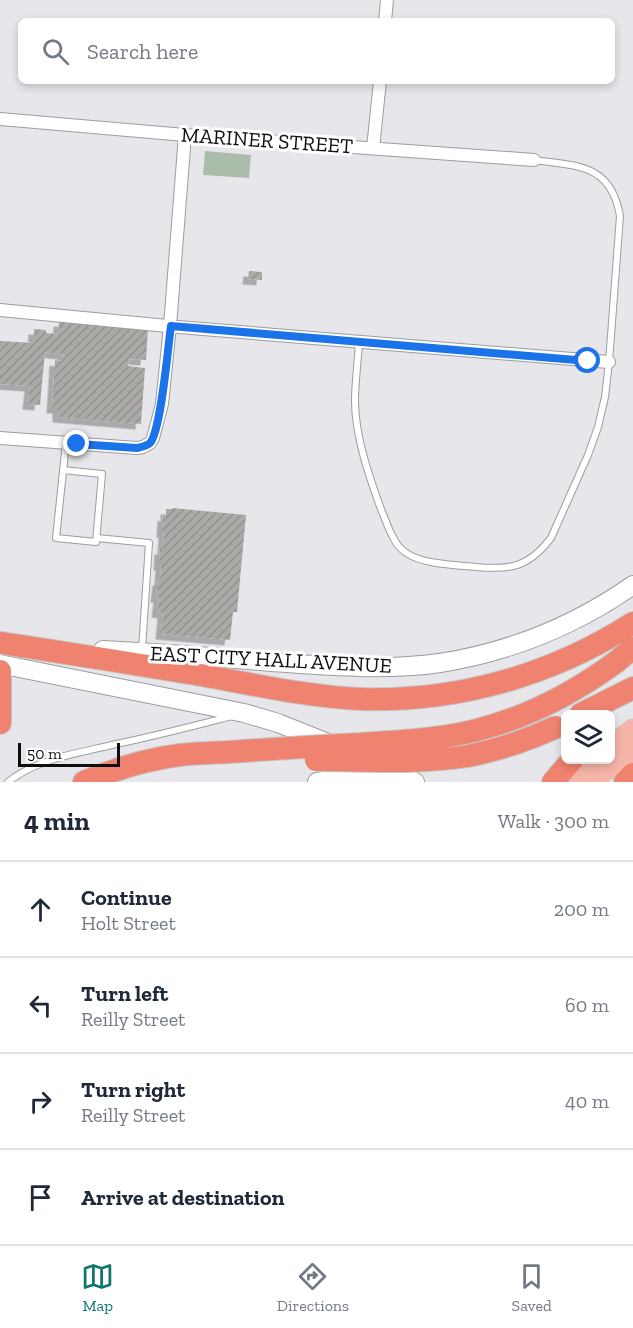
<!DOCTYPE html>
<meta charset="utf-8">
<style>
body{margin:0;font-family:"Zilla Slab",serif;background:#f6f6f7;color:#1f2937}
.controls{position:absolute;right:18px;bottom:18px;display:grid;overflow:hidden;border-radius:9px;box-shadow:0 3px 9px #0003}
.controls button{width:54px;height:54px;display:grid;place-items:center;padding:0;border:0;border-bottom:2px solid #e0e1e3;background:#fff;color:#1f2937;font:30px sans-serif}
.scale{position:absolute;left:18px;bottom:15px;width:102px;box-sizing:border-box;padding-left:6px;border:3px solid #0f0f10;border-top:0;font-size:16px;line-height:21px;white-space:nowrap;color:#0f0f10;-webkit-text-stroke:4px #fff;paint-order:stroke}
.stop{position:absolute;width:18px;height:18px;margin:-14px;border:4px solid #1a73e8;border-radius:50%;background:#fff}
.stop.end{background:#1a73e8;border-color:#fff;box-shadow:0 2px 6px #0008}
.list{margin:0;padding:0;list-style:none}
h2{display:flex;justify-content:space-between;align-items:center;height:78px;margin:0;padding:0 24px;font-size:26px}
h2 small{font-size:20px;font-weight:400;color:#747a83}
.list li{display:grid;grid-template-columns:39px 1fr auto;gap:18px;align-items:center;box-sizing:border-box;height:96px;padding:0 24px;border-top:2px solid #e0e1e3}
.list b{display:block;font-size:22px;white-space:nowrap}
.list p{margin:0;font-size:20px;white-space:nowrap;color:#747a83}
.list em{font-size:20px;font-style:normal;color:#747a83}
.icon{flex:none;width:33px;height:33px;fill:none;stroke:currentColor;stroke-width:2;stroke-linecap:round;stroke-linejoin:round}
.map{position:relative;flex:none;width:633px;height:782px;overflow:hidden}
.search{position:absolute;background:#fff;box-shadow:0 3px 9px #0003;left:18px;right:18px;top:18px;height:66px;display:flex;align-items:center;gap:15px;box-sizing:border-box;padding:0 21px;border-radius:9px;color:#747a83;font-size:22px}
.sheet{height:462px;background:#fff}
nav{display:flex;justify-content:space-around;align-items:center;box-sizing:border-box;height:84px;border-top:2px solid #e0e1e3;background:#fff;font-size:16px;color:#747a83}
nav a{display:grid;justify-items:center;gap:3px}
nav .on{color:#0f766e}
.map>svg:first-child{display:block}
.pitch{fill:#aabcaa}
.building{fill:url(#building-hatch);filter:url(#shadow)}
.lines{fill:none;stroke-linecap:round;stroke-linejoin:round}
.service-casing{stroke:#9d9da0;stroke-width:8}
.minor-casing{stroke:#9d9da0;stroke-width:14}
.secondary-casing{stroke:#9d9da0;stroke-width:20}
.primary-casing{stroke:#c5c5c6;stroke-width:21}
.motorway-casing{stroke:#c5c5c6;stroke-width:24}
.service{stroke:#fff;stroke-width:6}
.minor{stroke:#fff;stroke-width:12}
.secondary{stroke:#fff;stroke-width:18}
.primary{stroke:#f6b5a9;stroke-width:20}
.motorway{stroke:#f08370;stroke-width:22}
.motorway-bridge-casing{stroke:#c5c5c6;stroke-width:24;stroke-linecap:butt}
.motorway-bridge{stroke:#f08370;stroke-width:22}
.route{stroke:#1a73e8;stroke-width:8}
.labels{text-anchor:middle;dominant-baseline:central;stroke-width:6;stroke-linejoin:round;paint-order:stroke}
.street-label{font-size:21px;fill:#0f0f10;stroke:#fff}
</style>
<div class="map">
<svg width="633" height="782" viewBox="0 0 633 782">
<defs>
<pattern id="building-hatch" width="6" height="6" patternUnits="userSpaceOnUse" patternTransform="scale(1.5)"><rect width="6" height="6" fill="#abaaa7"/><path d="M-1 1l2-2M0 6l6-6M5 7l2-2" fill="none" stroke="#92918f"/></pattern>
<filter id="shadow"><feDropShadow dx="-5.5" dy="5.5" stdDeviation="0" flood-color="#0004"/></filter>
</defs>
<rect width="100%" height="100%" fill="#e7e7eb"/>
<path class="pitch" d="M 205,151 L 251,155 L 249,178 L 203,175 Z"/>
<path class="building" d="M 249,271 L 262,272 L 262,280 L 248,279 Z
M 59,321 L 148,328 L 146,360 L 129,359 L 128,366 L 145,368 L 141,424 L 58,417 L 58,408 L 52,408 L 55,360 L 62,361 L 63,354 L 45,352 L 40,405 L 28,404 L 30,386 L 0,384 L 0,341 L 33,343 L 34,329 L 46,330 L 46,333 L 58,334 Z
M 172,508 L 246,515 L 237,612 L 233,612 L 230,640 L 161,634 L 163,613 L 157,612 L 159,597 L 156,597 L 158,580 L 160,580 L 161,565 L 159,565 L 160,549 L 163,549 L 164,532 L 162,532 L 163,515 L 166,516 L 166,509 L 172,509 Z"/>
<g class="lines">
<g class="service-casing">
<path id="service" d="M 359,342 C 358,361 355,382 355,401 C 355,437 370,479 382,512 C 386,520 388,529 393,537 C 396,544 401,550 408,554 C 423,564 456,565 475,567 C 510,570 528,568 551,538 L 588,455 L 598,427 L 605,397 L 609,362 L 620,216 C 611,164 578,166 534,160
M 63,470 L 102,474 L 96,542 L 56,538 L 66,443
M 97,538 L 149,543 L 142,649
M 8,782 C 38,758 80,753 116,744 C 155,736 193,726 232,716"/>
</g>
<g class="minor-casing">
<path id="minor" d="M 385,21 L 387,0
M 0,119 L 185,135 L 534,160
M 373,148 L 380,81
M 0,310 L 178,327 L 609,362
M 0,438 L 137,448 L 143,447 L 150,443 L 153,438 L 162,404 L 170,326 L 185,135"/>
</g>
<g class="secondary-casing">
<path id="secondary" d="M 103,650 C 159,653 216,657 272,662 C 328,666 384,671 440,663 C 509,652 576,625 633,585
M 0,664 L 244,713 L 278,723 L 333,745
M 372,762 L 415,782
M 317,782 L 345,778 L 387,782"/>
</g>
<g class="primary-casing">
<path id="primary" d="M 610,746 L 633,729
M 571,782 L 595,760
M 592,782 L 633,749"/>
</g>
<g class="motorway-casing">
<path id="motorway" d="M 2,643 C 66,653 131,663 195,674 C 248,683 307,697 361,699 C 458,702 552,675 633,623
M 616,662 L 633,648
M 0,671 L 0,723
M 581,714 L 633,688
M 84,782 C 115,769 147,759 180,755 C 196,753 212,753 228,752
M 553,782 L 572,760
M 625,782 L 633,774"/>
</g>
<use href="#service" class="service"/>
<use href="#minor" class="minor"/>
<use href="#secondary" class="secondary"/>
<use href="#primary" class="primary"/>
<use href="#motorway" class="motorway"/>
<g class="motorway-bridge-casing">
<path id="motorway-bridge" d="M 228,752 C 272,749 316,746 360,744 C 399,741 439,740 477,730 C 528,717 574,693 616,662
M 316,760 C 366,760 418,764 468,756 C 498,750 528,740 556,727"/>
</g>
<use href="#motorway-bridge" class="motorway-bridge"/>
</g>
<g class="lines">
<path class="route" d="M 77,444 L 137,448 C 142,447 147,446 150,443 C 161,431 168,346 171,326 L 588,361"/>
</g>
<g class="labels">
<g class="street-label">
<text transform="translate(267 140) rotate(4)">MARINER STREET</text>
<text transform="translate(271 659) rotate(3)">EAST CITY HALL AVENUE</text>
</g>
</g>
</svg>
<div class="controls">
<button><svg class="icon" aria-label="layers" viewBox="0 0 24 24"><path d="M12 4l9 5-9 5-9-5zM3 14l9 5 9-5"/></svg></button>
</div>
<div class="scale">50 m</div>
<div class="stop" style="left:588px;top:361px"></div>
<div class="stop end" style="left:77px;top:444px"></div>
<div class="search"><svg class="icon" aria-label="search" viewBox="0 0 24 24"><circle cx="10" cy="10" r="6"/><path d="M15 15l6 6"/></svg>Search here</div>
</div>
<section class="sheet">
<h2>4 min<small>Walk · 300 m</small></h2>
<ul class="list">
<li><svg class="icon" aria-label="ahead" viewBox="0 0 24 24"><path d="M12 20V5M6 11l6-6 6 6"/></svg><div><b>Continue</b><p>Holt Street</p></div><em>200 m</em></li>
<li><svg class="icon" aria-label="left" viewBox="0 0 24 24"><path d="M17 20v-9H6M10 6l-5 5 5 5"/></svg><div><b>Turn left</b><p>Reilly Street</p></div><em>60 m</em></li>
<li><svg class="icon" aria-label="right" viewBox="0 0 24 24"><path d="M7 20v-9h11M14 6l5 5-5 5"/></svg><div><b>Turn right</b><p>Reilly Street</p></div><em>40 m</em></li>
<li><svg class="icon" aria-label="arrive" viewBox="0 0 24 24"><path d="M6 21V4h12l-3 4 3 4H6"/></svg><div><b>Arrive at destination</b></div></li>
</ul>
</section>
<nav>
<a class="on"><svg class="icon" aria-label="map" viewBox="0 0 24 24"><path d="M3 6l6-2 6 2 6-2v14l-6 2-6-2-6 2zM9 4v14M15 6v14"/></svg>Map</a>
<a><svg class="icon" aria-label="directions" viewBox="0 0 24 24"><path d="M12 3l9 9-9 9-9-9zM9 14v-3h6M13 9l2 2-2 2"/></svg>Directions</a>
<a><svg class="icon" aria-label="saved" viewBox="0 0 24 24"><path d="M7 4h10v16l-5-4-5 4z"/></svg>Saved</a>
</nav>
